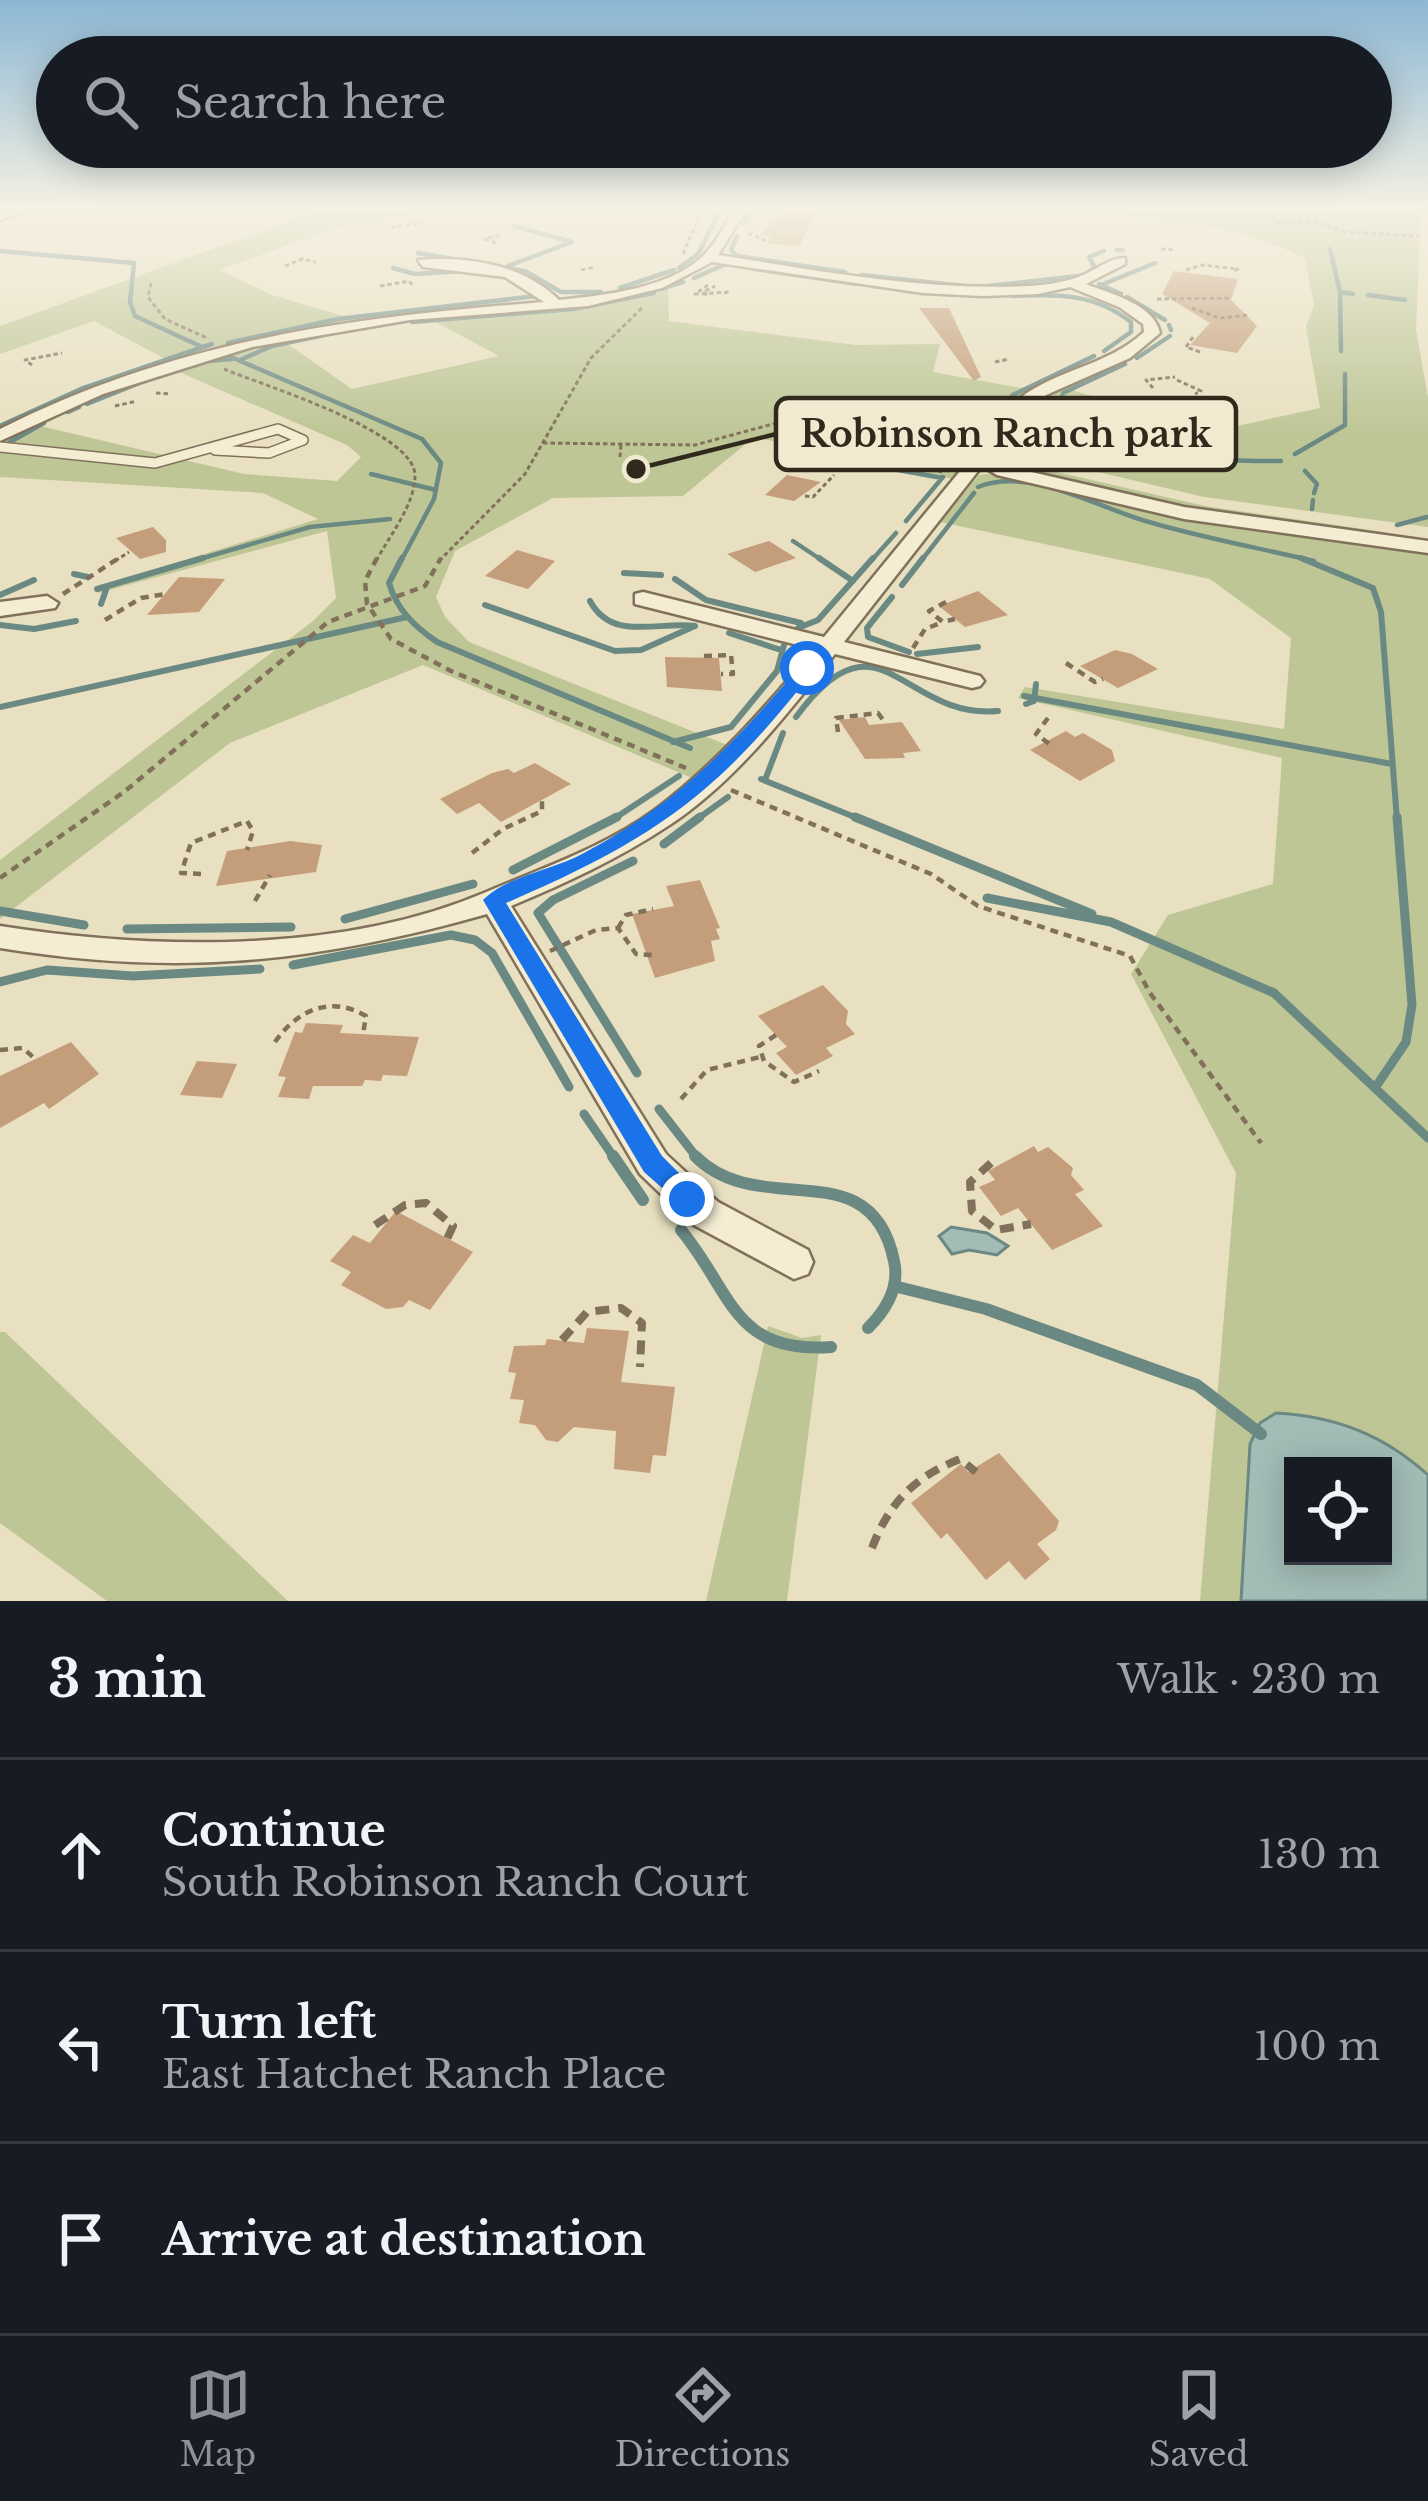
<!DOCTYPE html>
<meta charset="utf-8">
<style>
body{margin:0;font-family:"Libre Baskerville",serif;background:#242831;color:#f1f3f6}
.controls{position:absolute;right:36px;bottom:36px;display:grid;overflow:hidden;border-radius:0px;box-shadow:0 6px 30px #0003}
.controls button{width:108px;height:108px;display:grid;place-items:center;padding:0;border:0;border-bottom:3px solid #363941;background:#171b24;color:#f1f3f6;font:60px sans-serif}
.stop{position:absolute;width:36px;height:36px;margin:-27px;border:9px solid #1a73e8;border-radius:50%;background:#fff}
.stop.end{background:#1a73e8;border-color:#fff;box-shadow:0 3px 12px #0008}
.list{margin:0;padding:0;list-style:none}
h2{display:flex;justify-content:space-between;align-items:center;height:156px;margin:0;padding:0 48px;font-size:51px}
h2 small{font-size:39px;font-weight:400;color:#9ea1a6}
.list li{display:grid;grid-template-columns:78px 1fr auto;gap:36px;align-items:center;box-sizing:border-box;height:192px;padding:0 48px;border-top:3px solid #363941}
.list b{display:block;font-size:45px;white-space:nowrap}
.list p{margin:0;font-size:39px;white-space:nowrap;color:#9ea1a6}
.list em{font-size:39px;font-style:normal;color:#9ea1a6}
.icon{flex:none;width:66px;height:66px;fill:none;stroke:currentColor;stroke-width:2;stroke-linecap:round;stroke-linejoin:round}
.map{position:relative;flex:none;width:1428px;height:1601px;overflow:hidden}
.search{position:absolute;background:#171b24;box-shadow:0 6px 30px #0003;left:36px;right:36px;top:36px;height:132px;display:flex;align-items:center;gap:30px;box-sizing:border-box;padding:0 42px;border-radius:66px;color:#9ea1a6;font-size:45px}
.sheet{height:732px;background:#171b24}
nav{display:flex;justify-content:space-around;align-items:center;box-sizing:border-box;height:168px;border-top:3px solid #363941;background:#171b24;font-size:33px;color:#9ea1a6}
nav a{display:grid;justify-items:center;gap:6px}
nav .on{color:#8c9099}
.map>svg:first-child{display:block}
.green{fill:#bec696;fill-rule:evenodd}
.water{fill:#a3bcb6;stroke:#6b8983;stroke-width:3;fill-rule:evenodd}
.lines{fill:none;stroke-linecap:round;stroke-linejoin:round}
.stream-far3{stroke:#6b8983;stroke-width:4.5}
.stream-far2{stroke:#6b8983;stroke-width:6}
.stream-far1{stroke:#6b8983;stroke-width:9}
.stream{stroke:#6b8983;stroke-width:12}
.building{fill:#c49d7a}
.service-casing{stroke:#81715a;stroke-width:12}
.minor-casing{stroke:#81715a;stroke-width:5}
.path-far2{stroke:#81715a;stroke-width:3;stroke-dasharray:4.5 3;stroke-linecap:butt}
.path-far1{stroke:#81715a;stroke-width:4.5;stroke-dasharray:8 6;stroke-linecap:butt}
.path{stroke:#81715a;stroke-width:8;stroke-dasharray:14 9;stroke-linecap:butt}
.service{stroke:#f5edd3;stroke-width:9}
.minor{fill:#f5edd3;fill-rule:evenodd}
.route{fill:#1a73e8}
.leader{fill:none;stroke:#32291d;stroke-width:4.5}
.callout-dot{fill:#32291d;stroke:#f1ead0;stroke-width:4.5}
.callout{fill:#f1ead0;stroke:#32291d;stroke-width:4.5}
.callout-label{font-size:36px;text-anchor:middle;font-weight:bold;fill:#32291d}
</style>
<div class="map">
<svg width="1428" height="1601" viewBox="0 0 1428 1601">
<rect width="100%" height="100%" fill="#e9e0c1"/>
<path class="green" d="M 320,210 L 443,210 L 350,223 L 219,270 L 272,295 L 353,319 L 171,362 L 94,321 L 0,354 L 0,326 Z
M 961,210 L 1421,210 L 1416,330 L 1428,397 L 1428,527 L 1204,497 L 1004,450 L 1039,401 L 1062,387 L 1209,432 L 1320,408 L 1306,327 L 1314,305 L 1305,258 C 1199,207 1069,211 953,215 Z
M 668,285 L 669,321 L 856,345 L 940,344 L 933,372 L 1032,390 L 1011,407 L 953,479 L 754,437 L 683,496 L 553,498 L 455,551 L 436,597 L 445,617 L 469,642 L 727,745 L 692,778 L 423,665 L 230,743 L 0,919 L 0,860 L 313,621 L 336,598 L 327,531 L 98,593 L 94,588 L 318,519 L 263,493 L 0,477 L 0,442 L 32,424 L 244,474 L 337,481 L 361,457 L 347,445 L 172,369 L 282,340 L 352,389 L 499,356 L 428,318 Z
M 1026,465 L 1205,506 L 1404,535 L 1188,509 L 1015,467 Z
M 996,473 L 1215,523 L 1428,555 L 1428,1601 L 1200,1601 L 1236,1173 L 1131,974 L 1168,915 L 1273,884 L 1282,758 L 1018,698 L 1025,687 L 1284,729 L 1291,638 L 1210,579 L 940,522 L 979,475 ZM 1293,1466 L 1383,1466 L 1383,1556 L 1293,1556 Z
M 768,1326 L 802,1338 L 821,1335 L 787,1601 L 706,1601 Z
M 0,1332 L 5,1332 L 288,1601 L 107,1601 L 0,1523 Z"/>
<path class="water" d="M 951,1227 L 987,1233 L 1008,1246 L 997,1255 L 969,1250 L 952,1254 L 939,1236 Z
M 1276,1413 C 1335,1416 1384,1435 1428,1475 L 1428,1601 L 1241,1601 L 1250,1444 L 1260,1423 ZM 1293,1466 L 1383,1466 L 1383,1556 L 1293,1556 Z"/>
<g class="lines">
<path class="stream-far3" d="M 744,223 L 752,210
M 737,236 L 731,250 L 737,256
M 1330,249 L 1340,292 L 1341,351
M 1117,250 L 1123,250
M 0,251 L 134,263 L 130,302 L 135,316 L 202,347
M 418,253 L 525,271 L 561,292
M 737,256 L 845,272
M 508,266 L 572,242 L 514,226
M 393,268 L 415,274 L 463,271
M 679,268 L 698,254 L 720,210
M 755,269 L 857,284
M 862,275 L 964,286
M 1080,277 L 1095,268 L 1089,257 L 1104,251
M 694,278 L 728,263
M 1099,284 L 1121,294
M 1101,285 L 1155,263
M 873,286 L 991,296
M 979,287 L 1078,276
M 620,288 L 674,270
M 660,289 L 683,282
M 561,292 L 601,292
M 1340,292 L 1353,294
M 1368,295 L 1405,300
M 1012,296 C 1057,294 1094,293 1131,322 L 1131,332 L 1104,351
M 1127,297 L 1165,320
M 412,322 L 573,309 L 654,293
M 1169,325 L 1171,330
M 228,343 L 338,319 L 537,296
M 231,357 L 422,439 L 441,463 L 434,499 L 401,561
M 1137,358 L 1170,336
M 240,360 L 272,346 L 324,335
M 209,361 L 232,359
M 1125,364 L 1063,393 L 1060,406 C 1127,455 1200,462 1281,461
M 87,404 L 147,380
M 68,412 L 79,407
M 0,426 L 81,389 L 212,344
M 10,442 L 44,423
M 1295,454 L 1345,425 L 1345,374
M 785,463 L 843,460 L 942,478
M 948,470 L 1013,395 L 1094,356
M 1305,471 L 1317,484 L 1314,493
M 371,474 L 436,490
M 978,487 C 1030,466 1098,508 1149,522 C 1203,538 1259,548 1314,561
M 1312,509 L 1313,500
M 906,521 L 943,477
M 1397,525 L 1427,517
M 793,541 L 823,561
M 193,561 L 310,527 L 390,519
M 871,561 L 896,533
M 921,561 L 974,493"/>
<path class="stream-far2" d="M 402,558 L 389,583 C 397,610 414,626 437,642 L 690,748
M 819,558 L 853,581
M 1301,558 L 1373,588 L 1381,612 L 1397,820
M 624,573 L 661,575
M 74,574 L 88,577
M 675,579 L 706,600 L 801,623
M 902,585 L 923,558
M 97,589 L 203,558
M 0,595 L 34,580
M 892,597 L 867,628 L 868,637 L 909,652
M 590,601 C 612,642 657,621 695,626
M 101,604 L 107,587
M 485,605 L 615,651 L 641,650 L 695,626
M 0,625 L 34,629 L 76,621
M 798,628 L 818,620 L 873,558
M 729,633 L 781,650
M 917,654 L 978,647
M 1024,696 L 1392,764
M 1026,704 L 1034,701 L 1036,684
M 0,707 L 407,617
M 796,717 C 880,603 902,720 998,711
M 673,742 L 731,727 L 777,671 L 784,645
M 761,779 L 862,820
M 765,780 L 783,733
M 612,820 L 679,776
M 696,820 L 728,797"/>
<path class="stream-far1" d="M 855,817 L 1092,914
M 664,844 L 700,817
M 633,861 L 553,900 L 538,913 L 637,1073
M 513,870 L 617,817
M 987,898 L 1111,922 L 1274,993 L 1428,1138
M 0,911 L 84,925
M 345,919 L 473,884
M 127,929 L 291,927
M 293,965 L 451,935 L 475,940 L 492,953 L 569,1087
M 0,982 L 47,970 L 133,976 L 260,969
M 1375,1088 L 1406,1042 L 1412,1005 L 1397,817
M 659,1109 L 698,1159
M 584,1114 L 615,1159"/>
<path class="stream" d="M 613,1156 L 643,1200
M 695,1156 C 760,1222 871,1148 894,1261 C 900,1287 886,1310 868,1328
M 681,1230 C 733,1293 733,1354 831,1347
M 894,1286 L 986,1309 L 1197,1385 L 1261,1434"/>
</g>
<path class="building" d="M 787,210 L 818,210 L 799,246 L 772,244 L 767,242 L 770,236 L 759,235 Z
M 1174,271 L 1238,279 L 1231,300 L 1257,326 L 1237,353 L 1190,345 L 1210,323 L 1162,294 Z
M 919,308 L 949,308 L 981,377 L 974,381 Z
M 787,475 L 821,482 L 794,501 L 765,495 Z
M 153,527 L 166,540 L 166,552 L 140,559 L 116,538 Z
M 769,541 L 796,558 L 755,572 L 727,554 Z
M 517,550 L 555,561 L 528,589 L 485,576 Z
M 179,577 L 225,579 L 199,612 L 147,615 Z
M 978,591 L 1008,615 L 965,627 L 939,606 Z
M 1115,650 L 1132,654 L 1158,669 L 1118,688 L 1080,666 Z
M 665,657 L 719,658 L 722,691 L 667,687 Z
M 865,717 L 869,725 L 902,722 L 921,751 L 903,753 L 905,758 L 865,759 L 839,720 Z
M 1066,731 L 1075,737 L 1083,733 L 1112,750 L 1115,761 L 1080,781 L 1030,750 Z
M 535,763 L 571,784 L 501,822 L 479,803 L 457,814 L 440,799 L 492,773 L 508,769 L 514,773 Z
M 290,841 L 322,845 L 316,872 L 216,886 L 227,851 Z
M 700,880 L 720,928 L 716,929 L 720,939 L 711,941 L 715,961 L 655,978 L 632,914 L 674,906 L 666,886 Z
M 823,985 L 848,1011 L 846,1024 L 855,1034 L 826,1048 L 833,1056 L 796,1075 L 776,1053 L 787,1047 L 758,1016 Z
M 306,1023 L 343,1025 L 340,1033 L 419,1037 L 407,1076 L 383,1075 L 381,1081 L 365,1080 L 362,1086 L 313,1086 L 309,1099 L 278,1097 L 286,1077 L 278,1076 L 295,1032 L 302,1033 Z
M 71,1042 L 99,1074 L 49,1109 L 44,1103 L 0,1128 L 0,1076 Z
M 197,1061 L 237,1064 L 222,1098 L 180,1095 Z
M 1034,1146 L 1038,1152 L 1048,1147 L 1073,1168 L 1071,1175 L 1084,1190 L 1075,1194 L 1103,1226 L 1052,1250 L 1018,1208 L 1001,1216 L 979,1187 L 995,1180 L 988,1171 Z
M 396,1211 L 473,1252 L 430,1310 L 409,1300 L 403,1307 L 386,1309 L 341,1285 L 351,1272 L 330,1261 L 353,1235 L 370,1243 Z
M 587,1328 L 629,1331 L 621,1382 L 675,1387 L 666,1456 L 653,1455 L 650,1473 L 614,1469 L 616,1431 L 574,1427 L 558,1442 L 546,1440 L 535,1425 L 519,1423 L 524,1400 L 510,1399 L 516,1373 L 508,1372 L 514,1346 L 545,1345 L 547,1339 L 584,1343 Z
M 999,1453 L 1059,1521 L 1056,1530 L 1037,1544 L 1050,1559 L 1025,1580 L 1009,1561 L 986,1580 L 947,1533 L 941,1539 L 911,1503 L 961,1464 L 968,1472 Z"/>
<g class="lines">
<g class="service-casing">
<path id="service" d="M 0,447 L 155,463 L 278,429 L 303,440 L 269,453 L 215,450"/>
</g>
<g class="minor-casing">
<path id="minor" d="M 9,210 L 28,210 L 0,220 L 0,212 Z
M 734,210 L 746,210 L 718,255 C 822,271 924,291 1029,286 C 1046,285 1068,282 1083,275 C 1098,269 1109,258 1125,258 L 1125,264 L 1086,284 C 1111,294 1154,304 1160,333 L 1130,358 L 1046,395 L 990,455 L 1010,467 L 1184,507 L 1428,541 L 1428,553 L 1184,519 L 997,475 L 982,466 L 844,642 L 980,676 L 984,681 L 980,686 L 972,688 L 835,654 C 786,715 734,783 668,826 C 618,859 566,883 511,906 L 666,1154 L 718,1202 L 808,1250 L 813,1262 L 808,1274 L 794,1279 L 692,1224 L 640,1174 L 487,914 C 313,963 179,977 0,948 L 0,926 C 152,950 340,954 484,893 C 542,868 603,848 655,810 C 716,764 766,707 814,649 L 635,604 L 635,594 L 643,592 L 824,637 L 1020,398 C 1058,369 1109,365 1144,332 L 1143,324 L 1119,307 L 1070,287 L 1038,294 L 983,296 L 923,293 L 712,262 L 662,288 L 588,306 L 410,320 L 252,347 L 103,394 L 0,441 L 0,429 C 177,340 349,317 544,302 L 505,277 L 423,267 L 418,260 C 467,256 523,264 559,300 C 604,295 667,289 702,257 C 716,244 724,226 734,210 Z
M 47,596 L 58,603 L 55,608 L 0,616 L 0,602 Z"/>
</g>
<path class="path-far2" d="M 1257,210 L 1281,224 L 1314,222 L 1344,232 L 1419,236
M 391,227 L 423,223
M 748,233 L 767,241
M 496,243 L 485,239 L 500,235
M 1161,249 L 1176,250
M 683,254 L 702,210
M 285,266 L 302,259 L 316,262
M 581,270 L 596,267
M 1186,270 L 1202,265 L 1238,269 L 1233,271
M 151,283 L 148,297 L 165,319 L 209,339
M 708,285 L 695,294 L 731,292
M 380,286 L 409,281 L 414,287
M 707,295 L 703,292 L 715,286
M 1157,299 L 1232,298
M 1192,308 L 1219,318 L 1250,315
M 1193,337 L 1186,347 L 1200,352
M 995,362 L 1009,359
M 32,365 L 25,360 L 62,353
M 224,369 C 262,385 416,432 415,476 C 415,504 389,537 376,561
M 1177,380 L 1201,391 L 1195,394
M 1153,388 L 1146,380 L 1175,377
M 156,393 L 171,394
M 115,406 L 137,401
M 543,443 L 695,445 L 825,410 L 960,429 L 930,467 L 943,473
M 620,457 L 621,444
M 805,496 L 813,497 L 834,475
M 115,561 L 129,552
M 439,561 L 525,474 L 591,358 L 644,306"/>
<path class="path-far1" d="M 377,558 L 365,581 L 367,604 L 391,639 L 451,671 L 686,768
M 63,594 L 119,558
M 946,602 L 929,611 L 943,622 L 955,619
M 105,620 L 141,598 L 165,594
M 913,648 L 925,629 L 943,622
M 704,656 L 731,655 L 733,674 L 721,674
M 1066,663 L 1095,682 L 1103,679
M 1048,718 L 1036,734 L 1051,745
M 838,732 L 836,718 L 878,713 L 886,724
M 731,790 L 931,874 L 978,906 L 1130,956 L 1150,993 L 1261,1143
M 472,853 L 503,829 L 542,811 L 542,798
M 201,874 L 181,873 L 191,843 L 247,821 L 253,831 L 247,850
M 0,878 L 124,792 L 328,622 L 425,586 L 441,558
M 255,901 L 270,875
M 618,928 L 626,915 L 653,909
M 550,951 L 596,930 L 618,928 L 636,954 L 652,955
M 776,1035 L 759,1046 L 764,1061 L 794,1082 L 819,1071
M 275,1042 C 297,1010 331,995 366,1016 L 363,1034
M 0,1050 L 23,1048 L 34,1058
M 681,1099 L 707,1070 L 760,1057"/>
<path class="path" d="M 991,1163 L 970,1182 L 972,1211 L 996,1230 L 1031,1224
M 375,1225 L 405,1205 L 426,1203 L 453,1226 L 447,1239
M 562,1340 L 587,1312 L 621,1308 L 642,1323 L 640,1367
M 872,1548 C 889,1503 914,1477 960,1459 L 976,1472"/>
<use href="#service" class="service"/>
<use href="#minor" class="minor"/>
</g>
<linearGradient id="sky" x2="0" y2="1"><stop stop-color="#8cb7d4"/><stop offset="0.48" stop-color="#f5f1e3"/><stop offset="1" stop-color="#f5f1e3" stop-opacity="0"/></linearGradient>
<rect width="1428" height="434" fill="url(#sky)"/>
<path class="route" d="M 801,665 L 815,668 C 719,795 650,841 506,903 L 662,1156 L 697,1191 L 697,1207 L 687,1210 L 644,1172 L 483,900 C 506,876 554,870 584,853 C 678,803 733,745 801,665 Z"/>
<path class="leader" d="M636 469L776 434"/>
<circle class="callout-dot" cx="636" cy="469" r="12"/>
<rect class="callout" x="776" y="398" width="460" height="72" rx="12"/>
<g class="callout-label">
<text x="1006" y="447">Robinson Ranch park</text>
</g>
</svg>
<div class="controls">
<button><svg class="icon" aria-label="locate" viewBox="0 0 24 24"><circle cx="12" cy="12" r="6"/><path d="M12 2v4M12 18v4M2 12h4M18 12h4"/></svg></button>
</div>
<div class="stop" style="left:807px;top:668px"></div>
<div class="stop end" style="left:687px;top:1199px"></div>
<div class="search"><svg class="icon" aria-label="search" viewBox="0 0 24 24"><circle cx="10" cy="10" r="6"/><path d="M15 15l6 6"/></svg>Search here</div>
</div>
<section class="sheet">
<h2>3 min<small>Walk · 230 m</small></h2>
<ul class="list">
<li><svg class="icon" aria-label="ahead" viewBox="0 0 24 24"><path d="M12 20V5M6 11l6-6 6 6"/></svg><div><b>Continue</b><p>South Robinson Ranch Court</p></div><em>130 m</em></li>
<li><svg class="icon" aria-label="left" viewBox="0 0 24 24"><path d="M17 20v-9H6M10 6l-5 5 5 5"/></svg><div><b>Turn left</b><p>East Hatchet Ranch Place</p></div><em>100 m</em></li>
<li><svg class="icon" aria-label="arrive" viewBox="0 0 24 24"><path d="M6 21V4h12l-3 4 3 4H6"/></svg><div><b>Arrive at destination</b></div></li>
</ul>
</section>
<nav>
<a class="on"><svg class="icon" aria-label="map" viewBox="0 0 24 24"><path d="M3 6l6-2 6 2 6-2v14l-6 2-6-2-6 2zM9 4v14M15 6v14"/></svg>Map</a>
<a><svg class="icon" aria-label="directions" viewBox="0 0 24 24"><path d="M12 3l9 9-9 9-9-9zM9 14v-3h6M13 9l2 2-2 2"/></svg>Directions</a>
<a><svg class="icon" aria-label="saved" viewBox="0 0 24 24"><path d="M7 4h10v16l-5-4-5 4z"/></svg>Saved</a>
</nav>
